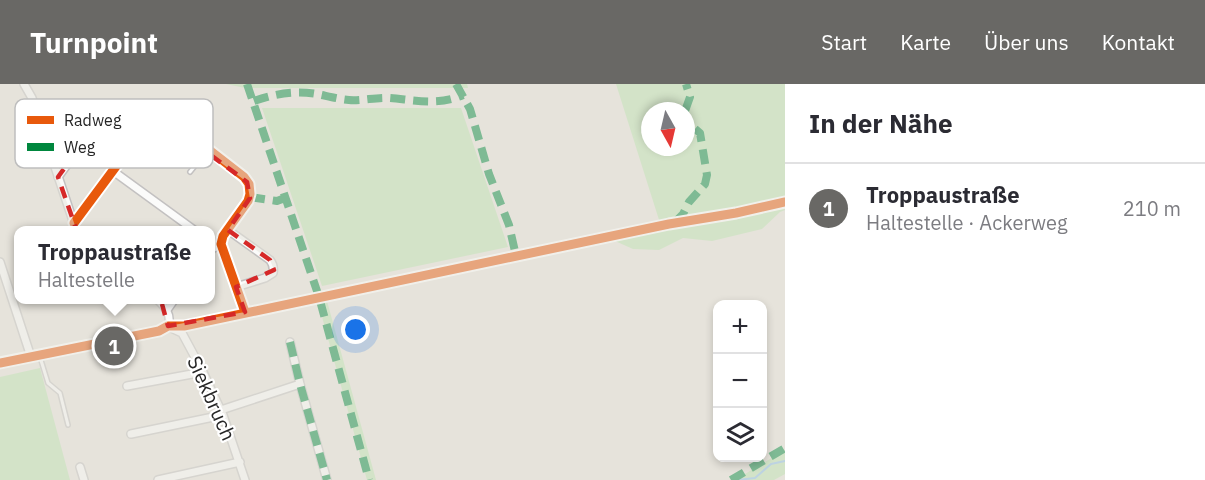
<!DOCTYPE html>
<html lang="de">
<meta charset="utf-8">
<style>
body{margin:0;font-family:"IBM Plex Sans",sans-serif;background:#f2f2f3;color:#2b2b33}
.controls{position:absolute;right:18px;bottom:18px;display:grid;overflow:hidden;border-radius:12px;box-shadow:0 3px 9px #0003}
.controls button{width:54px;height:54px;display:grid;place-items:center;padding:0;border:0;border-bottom:2px solid #e1e1e2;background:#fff;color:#2b2b33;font:30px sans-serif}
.compass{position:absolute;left:641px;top:18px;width:54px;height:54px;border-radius:50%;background:#fff;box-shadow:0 3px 9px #0003;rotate:172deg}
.you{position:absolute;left:356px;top:246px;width:21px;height:21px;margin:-15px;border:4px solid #fff;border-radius:50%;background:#1a73e8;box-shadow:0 0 0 9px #1a73e833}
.badge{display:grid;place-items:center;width:39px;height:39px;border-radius:50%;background:#696865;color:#fff;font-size:20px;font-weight:700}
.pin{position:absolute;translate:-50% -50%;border:3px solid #fff;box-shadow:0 2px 6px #0006}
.popup{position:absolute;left:14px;top:142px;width:201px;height:78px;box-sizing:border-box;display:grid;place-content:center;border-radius:12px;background:#fff;filter:drop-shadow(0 2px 4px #0005);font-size:20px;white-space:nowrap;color:#7c7c81}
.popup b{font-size:22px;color:#2b2b33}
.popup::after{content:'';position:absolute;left:50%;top:100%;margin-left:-12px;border:12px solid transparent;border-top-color:#fff}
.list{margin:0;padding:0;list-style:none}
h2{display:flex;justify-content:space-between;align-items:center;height:78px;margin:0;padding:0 24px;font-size:26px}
h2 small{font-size:20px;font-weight:400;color:#7c7c81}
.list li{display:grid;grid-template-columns:39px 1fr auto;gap:18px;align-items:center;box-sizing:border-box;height:90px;padding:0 24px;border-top:2px solid #e1e1e2}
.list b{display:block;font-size:22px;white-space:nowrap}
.list p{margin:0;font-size:20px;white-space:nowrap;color:#7c7c81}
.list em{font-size:20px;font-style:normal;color:#7c7c81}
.icon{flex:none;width:33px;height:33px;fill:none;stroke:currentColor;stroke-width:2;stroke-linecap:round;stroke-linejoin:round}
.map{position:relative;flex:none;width:785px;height:396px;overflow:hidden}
header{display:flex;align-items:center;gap:36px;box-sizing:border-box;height:84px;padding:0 30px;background:#696865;color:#fff}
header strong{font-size:28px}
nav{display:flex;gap:33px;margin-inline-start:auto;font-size:21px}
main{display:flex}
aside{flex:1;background:#fff}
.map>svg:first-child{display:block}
.green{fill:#bde3b2;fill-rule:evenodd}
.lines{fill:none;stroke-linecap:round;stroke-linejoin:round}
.stream{stroke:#8cbfea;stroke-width:2}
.service-casing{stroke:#c3c1c1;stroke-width:6}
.minor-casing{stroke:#c3c1c1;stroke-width:10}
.service{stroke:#fbfbfa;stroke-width:3}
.minor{stroke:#fbfbfa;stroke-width:7}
.quiet{stroke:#00873e;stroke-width:8;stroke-dasharray:15 8;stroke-linecap:butt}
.cycleway-casing{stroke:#fff;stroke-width:13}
.cycleway{stroke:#e8590c;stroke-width:9}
.marked{fill:none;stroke:#d62828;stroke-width:4.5;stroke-dasharray:12 8;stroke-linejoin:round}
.labels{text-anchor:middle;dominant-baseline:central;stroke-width:4.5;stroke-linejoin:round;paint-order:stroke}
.street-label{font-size:20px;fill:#262626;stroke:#fff}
.key{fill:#fff;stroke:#bebebe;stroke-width:1.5}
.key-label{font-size:16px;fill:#262626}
</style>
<header>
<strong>Turnpoint</strong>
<nav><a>Start</a><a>Karte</a><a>Über uns</a><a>Kontakt</a></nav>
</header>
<main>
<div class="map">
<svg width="785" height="396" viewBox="0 0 785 396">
<rect width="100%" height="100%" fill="#e6e3db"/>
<path class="green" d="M 226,0 L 467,0 L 468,4 L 245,4 Z
M 616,0 L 785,0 L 785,126 L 780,128 L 762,145 L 712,157 L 683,154 L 659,166 L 633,165 L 615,157 L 327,217 L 376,396 L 367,396 L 316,211 L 660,139 ZM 650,27 L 686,27 L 686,63 L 650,63 Z
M 262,24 L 461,24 L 508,163 L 322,202 Z
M 40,284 L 70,396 L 0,396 L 0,293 Z
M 785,366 L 785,390 L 774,396 L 735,396 Z"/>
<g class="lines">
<path class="stream" d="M 768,125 L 785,122
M 737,396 L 755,394 L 771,380 L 785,377"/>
<g class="service-casing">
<path id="service" d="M 190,88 L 207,67
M 40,273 L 48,299 L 60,309 L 68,341"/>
</g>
<g class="minor-casing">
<path id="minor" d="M 24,0 L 32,14 L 76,146
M 113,87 L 194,146
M 58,93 L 109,23 C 123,22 136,34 146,42
M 74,139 L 146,42 C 151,36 155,33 162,35 L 208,65 L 244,93 L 249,100 L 250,110 L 248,117 L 223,152 L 221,160 L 245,228
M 228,146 L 270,176 C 273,180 274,184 273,189 L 265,194 L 236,203
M 210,168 L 212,165 L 221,160
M 0,178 L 31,273
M 158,216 C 165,223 172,231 168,242
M 167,226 L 174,216
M 169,243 L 182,249 L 203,288 L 223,331 L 245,396
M 290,258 L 300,300 L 327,396
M 0,279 L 159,247 L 168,242 L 184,242 L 319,213
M 127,302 L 203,288
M 221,326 L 300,300
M 131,350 L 223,331
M 80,383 L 84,396
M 158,396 L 240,378"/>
</g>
<use href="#service" class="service"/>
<use href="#minor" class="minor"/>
<path class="quiet" d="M 247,0 L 319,213 L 369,396
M 456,0 L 470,25 L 489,90 L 509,141 L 516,172
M 254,17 C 274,10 295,6 317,10 C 327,12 338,15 349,16 C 362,17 376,13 390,14 C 415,16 439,22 463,11
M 685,27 L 690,13 L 686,0
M 250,113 L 277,117 L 285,114
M 675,138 L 683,130 L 689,118 L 705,100 L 707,91 L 700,49 L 689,40 L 686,36
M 290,258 L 300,300 L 327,396
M 731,396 L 785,364"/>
<g class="cycleway-casing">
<path id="cycleway" d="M 74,139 L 146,42 C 151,36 155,33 162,35 L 208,65 L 244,93 L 249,100 L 250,110 L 248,117 L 223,152 L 221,160 L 245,228
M 0,279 L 159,247 L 168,242 L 184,242 L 669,140 L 736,129 L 785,118"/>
</g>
<use href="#cycleway" class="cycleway"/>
</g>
<path d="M0 0H785V396H0ZM 109,23 L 127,28 L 145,41 L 162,35 L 247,98 L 250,114 L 228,146 L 270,176 L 274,186 L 236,203 L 245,228 L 168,242 L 162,220 L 80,156 L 58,93 Z" fill="#e6e3db" fill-opacity=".55" fill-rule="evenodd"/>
<path class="marked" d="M 109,23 L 127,28 L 145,41 L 162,35 L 247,98 L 250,114 L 228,146 L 270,176 L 274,186 L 236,203 L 245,228 L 168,242 L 162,220 L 80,156 L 58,93 Z"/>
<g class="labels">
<g class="street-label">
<text transform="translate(212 314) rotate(66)">Siekbruch</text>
</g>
</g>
<rect x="15" y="15" width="198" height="69" rx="9" class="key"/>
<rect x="27" y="32" width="27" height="8" fill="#e8590c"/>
<rect x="27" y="59" width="27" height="8" fill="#00873e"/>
<g class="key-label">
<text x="64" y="42">Radweg</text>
<text x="64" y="69">Weg</text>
</g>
</svg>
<div class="controls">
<button>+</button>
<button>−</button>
<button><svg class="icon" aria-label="layers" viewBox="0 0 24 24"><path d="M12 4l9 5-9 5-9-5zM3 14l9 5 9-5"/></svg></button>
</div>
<svg class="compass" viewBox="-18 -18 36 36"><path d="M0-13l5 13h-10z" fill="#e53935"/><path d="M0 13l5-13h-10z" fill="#7c7c81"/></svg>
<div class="you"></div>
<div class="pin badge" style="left:114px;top:262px">1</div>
<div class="popup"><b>Troppaustraße</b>Haltestelle</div>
</div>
<aside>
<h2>In der Nähe<small></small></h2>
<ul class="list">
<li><span class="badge">1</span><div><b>Troppaustraße</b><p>Haltestelle · Ackerweg</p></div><em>210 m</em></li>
</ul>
</aside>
</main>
